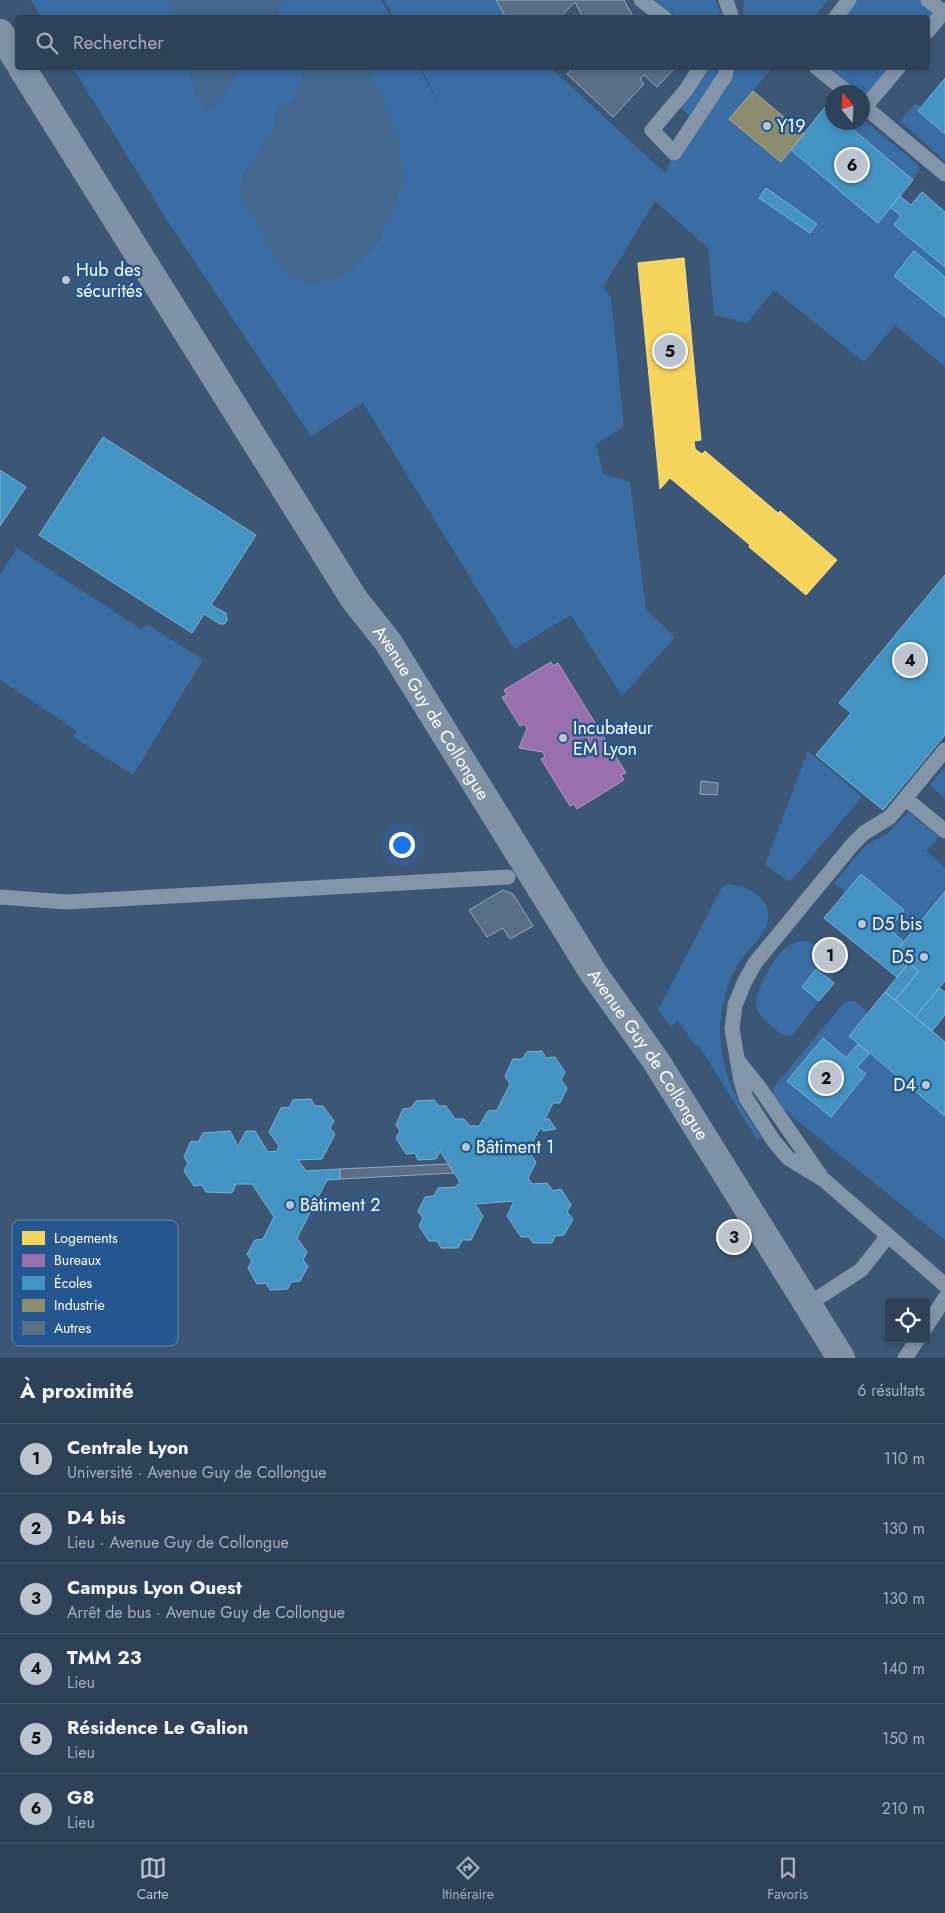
<!DOCTYPE html>
<html lang="fr">
<meta charset="utf-8">
<style>
body{margin:0;font-family:Jost,sans-serif;background:#35485e;color:#f1f3f6}
.controls{position:absolute;right:15px;bottom:15px;display:grid;overflow:hidden;border-radius:5px;box-shadow:0 2px 8px #0003}
.controls button{width:45px;height:45px;display:grid;place-items:center;padding:0;border:0;border-bottom:1px solid #485a6e;background:#2d4158;color:#f1f3f6;font:25px sans-serif}
.compass{position:absolute;left:825px;top:85px;width:45px;height:45px;border-radius:50%;background:#2d4158;box-shadow:0 2px 8px #0003;rotate:342deg}
.you{position:absolute;left:401px;top:844px;width:18px;height:18px;margin:-12px;border:4px solid #fff;border-radius:50%;background:#1a73e8;box-shadow:0 0 0 8px #1a73e833}
.badge{display:grid;place-items:center;width:32px;height:32px;border-radius:50%;background:#bbc4cf;color:#111;font-size:16px;font-weight:700}
.pin{position:absolute;translate:-50% -50%;border:2px solid #fff;box-shadow:0 1px 5px #0006}
.list{margin:0;padding:0;list-style:none}
h2{display:flex;justify-content:space-between;align-items:center;height:65px;margin:0;padding:0 20px;font-size:21px}
h2 small{font-size:16px;font-weight:400;color:#a7afba}
.list li{display:grid;grid-template-columns:32px 1fr auto;gap:15px;align-items:center;box-sizing:border-box;height:70px;padding:0 20px;border-top:1px solid #485a6e}
.list b{display:block;font-size:19px;white-space:nowrap}
.list p{margin:0;font-size:16px;white-space:nowrap;color:#a7afba}
.list em{font-size:16px;font-style:normal;color:#a7afba}
.icon{flex:none;width:28px;height:28px;fill:none;stroke:currentColor;stroke-width:2;stroke-linecap:round;stroke-linejoin:round}
.map{position:relative;flex:none;width:945px;height:1358px;overflow:hidden}
.search{position:absolute;background:#2d4158;box-shadow:0 2px 8px #0003;left:15px;right:15px;top:15px;height:55px;display:flex;align-items:center;gap:12px;box-sizing:border-box;padding:0 18px;border-radius:5px;color:#a7afba;font-size:19px}
.sheet{height:485px;background:#2d4158}
nav{display:flex;justify-content:space-around;align-items:center;box-sizing:border-box;height:70px;border-top:1px solid #485a6e;background:#2d4158;font-size:14px;color:#a7afba}
nav a{display:grid;justify-items:center;gap:2px}
nav .on{color:#bbc4cf}
.map>svg:first-child{display:block}
.green{fill:#396da4}
.water{fill:#43678e}
.homes{fill:#f6d55c;stroke:#f9e28d}
.offices{fill:#9970ab;stroke:#b89bc4}
.schools{fill:#4393c3;stroke:#7bb3d5}
.industry{fill:#8c8c6e;stroke:#aeae9a}
.building{fill:#596f88;stroke:#98a7b9}
.lines{fill:none;stroke-linecap:round;stroke-linejoin:round}
.service{stroke:#8396a9;stroke-width:15}
.secondary{stroke:#7f92a6;stroke-width:28}
.poi-dot{fill:#bbc4cf;stroke:#24568f;stroke-width:2}
.labels{text-anchor:middle;dominant-baseline:central;stroke-width:5;stroke-linejoin:round;paint-order:stroke}
.poi-label{font-size:18px;fill:#fff;stroke:#24568f;text-anchor:start}
.street-label{font-size:18px;fill:#fff;stroke:#24568f}
.key{fill:#24568f;stroke:#6689b1;stroke-width:1}
.key-label{font-size:14px;fill:#fff}
</style>
<div class="map">
<svg width="945" height="1358" viewBox="0 0 945 1358">
<rect width="100%" height="100%" fill="#3c5776"/>
<path class="green" d="M 31,0 L 167,0 L 172,17 L 41,17 Z
M 284,0 L 381,0 L 391,17 L 273,18 Z
M 384,0 L 496,0 L 506,17 L 394,17 Z
M 655,0 L 715,0 L 723,17 L 678,17 Z
M 744,0 L 828,0 L 814,17 L 743,17 Z
M 849,0 L 928,0 L 943,12 L 928,31 L 928,18 L 835,18 Z
M 73,68 L 188,68 L 198,99 L 216,106 L 241,68 L 306,68 C 299,87 298,102 277,110 L 275,127 L 269,140 L 259,150 L 243,177 L 334,279 L 355,266 L 380,239 L 404,180 L 384,102 L 366,68 L 419,68 L 442,109 L 421,68 L 551,68 L 665,173 L 674,153 L 699,125 L 728,86 L 736,68 L 772,68 L 729,119 L 791,150 L 878,223 L 890,207 L 901,216 L 894,225 L 945,267 L 945,277 L 895,276 L 945,317 L 945,367 L 895,325 L 864,362 L 774,290 L 747,323 L 714,315 L 708,248 L 655,201 L 603,287 L 611,297 L 624,427 L 596,444 L 603,474 L 630,482 L 646,610 L 675,637 L 622,696 L 571,615 L 514,649 L 363,403 L 311,436 L 165,217 Z
M 707,68 L 719,68 L 714,80 L 689,115 L 681,108 Z
M 817,68 L 898,68 L 863,105 L 862,92 L 847,92 Z
M 917,104 L 921,107 L 918,111 L 945,134 L 945,161 L 901,122 L 901,120 L 914,105 Z
M 863,119 L 918,165 L 919,171 L 913,180 L 844,123 L 862,122 Z
M 17,548 L 142,630 L 147,624 L 203,660 L 133,775 L 73,737 L 77,731 L 0,680 L 0,575 Z
M 808,751 L 862,797 L 790,882 L 765,865 Z
M 945,767 L 945,799 L 930,785 Z
M 908,812 L 939,837 L 926,851 L 945,868 L 945,889 L 902,940 L 889,929 L 904,910 L 861,874 L 846,892 L 834,883 L 866,845 L 888,833 Z
M 728,884 C 749,886 774,899 767,924 C 764,936 745,952 738,964 C 713,1009 715,1057 739,1102 C 745,1114 754,1126 762,1137 L 757,1140 L 700,1047 L 694,1044 L 678,1021 L 671,1027 L 658,1010 L 722,887 Z
M 800,941 C 815,941 834,953 838,969 L 829,979 L 816,969 L 802,987 L 819,1001 L 792,1036 C 783,1036 778,1032 771,1026 C 765,1021 757,1014 756,1005 C 754,992 774,959 783,950 C 788,945 794,943 800,941 Z
M 850,1001 L 855,1001 L 868,1012 L 849,1036 L 858,1044 L 846,1058 L 822,1038 L 787,1081 L 831,1117 L 866,1075 L 857,1067 L 869,1054 L 945,1116 L 945,1240 L 778,1105 L 773,1097 L 773,1088 L 844,1003 Z"/>
<path class="water" d="M 167,0 L 284,0 L 273,17 L 172,18 Z
M 188,68 L 241,68 L 216,106 L 205,110 L 198,99 Z
M 306,68 L 366,68 L 384,102 L 400,141 L 404,180 L 380,239 L 355,266 L 334,279 L 313,285 L 287,277 L 244,203 L 239,188 L 249,166 L 259,150 L 269,140 L 275,127 L 277,110 C 298,102 299,87 306,68 Z"/>
<path class="homes" d="M 684,258 L 701,440 L 694,441 L 695,449 L 702,454 L 705,451 L 778,513 L 780,511 L 837,560 L 806,595 L 749,547 L 750,545 L 670,478 L 660,489 L 638,263 Z"/>
<path class="offices" d="M 551,662 L 553,666 L 558,663 L 626,773 L 621,775 L 624,780 L 577,809 L 574,804 L 570,806 L 541,759 L 545,757 L 543,752 L 519,748 L 527,728 L 524,724 L 520,726 L 502,697 L 507,695 L 504,690 Z"/>
<path class="schools" d="M 945,78 L 945,134 L 918,111 Z
M 825,107 L 832,113 L 832,122 L 844,122 L 913,180 L 878,223 L 791,150 Z
M 766,188 L 817,224 L 810,233 L 759,198 Z
M 922,192 L 945,212 L 945,267 L 894,225 L 901,216 L 890,207 L 900,196 L 911,205 Z
M 914,251 L 945,277 L 945,317 L 894,276 Z
M 103,437 L 256,535 L 211,605 L 226,613 L 227,621 L 224,624 L 220,624 L 204,614 L 192,633 L 39,535 Z
M 0,470 L 26,487 L 0,526 Z
M 945,575 L 945,735 L 883,810 L 816,755 L 851,713 L 839,703 Z
M 861,874 L 904,910 L 889,929 L 904,942 L 895,952 L 909,963 L 897,977 L 824,918 Z
M 945,891 L 945,981 L 915,1017 L 895,1000 L 919,971 L 895,952 Z
M 909,963 L 919,971 L 895,1000 L 885,992 Z
M 816,969 L 834,983 L 819,1001 L 802,987 Z
M 939,988 L 945,992 L 945,1015 L 932,1031 L 915,1017 Z
M 885,992 L 945,1042 L 945,1116 L 849,1036 Z
M 823,1038 L 846,1058 L 858,1044 L 869,1054 L 857,1067 L 866,1074 L 831,1117 L 787,1081 Z
M 542,1051 L 546,1058 L 555,1057 L 565,1072 L 561,1080 L 567,1088 L 560,1103 L 553,1103 L 545,1119 L 546,1120 L 548,1118 L 556,1129 L 542,1131 L 543,1129 L 540,1128 L 528,1151 L 536,1162 L 528,1178 L 532,1184 L 547,1183 L 553,1191 L 561,1189 L 571,1205 L 567,1212 L 573,1219 L 564,1235 L 555,1236 L 552,1243 L 533,1243 L 529,1237 L 521,1237 L 507,1216 L 514,1201 L 475,1204 L 483,1216 L 471,1240 L 462,1240 L 458,1248 L 441,1248 L 437,1241 L 429,1241 L 419,1226 L 423,1218 L 418,1211 L 425,1197 L 434,1196 L 438,1188 L 456,1187 L 460,1182 L 440,1151 L 436,1159 L 418,1160 L 415,1153 L 406,1154 L 396,1138 L 400,1131 L 396,1125 L 403,1109 L 411,1108 L 416,1101 L 434,1100 L 439,1106 L 446,1106 L 455,1119 L 464,1119 L 470,1126 L 479,1126 L 488,1111 L 497,1110 L 510,1084 L 505,1076 L 513,1059 L 522,1059 L 527,1052 Z
M 311,1099 L 315,1106 L 323,1106 L 334,1121 L 330,1128 L 335,1134 L 322,1159 L 298,1160 L 306,1171 L 340,1169 L 340,1179 L 327,1180 L 297,1238 L 307,1252 L 303,1260 L 308,1266 L 300,1281 L 291,1282 L 288,1289 L 270,1290 L 266,1283 L 257,1284 L 248,1268 L 252,1261 L 247,1254 L 255,1240 L 263,1239 L 274,1217 L 252,1184 L 236,1184 L 232,1193 L 206,1192 L 202,1185 L 194,1186 L 184,1171 L 188,1163 L 184,1157 L 191,1141 L 198,1142 L 203,1133 L 230,1131 L 238,1146 L 246,1131 L 255,1131 L 268,1152 L 277,1151 L 279,1146 L 269,1132 L 281,1108 L 290,1107 L 293,1100 Z"/>
<path class="industry" d="M 753,91 L 804,134 L 781,162 L 729,119 Z"/>
<path class="building" d="M 496,0 L 624,0 L 634,18 L 583,18 L 575,2 L 559,18 L 506,18 Z
M 573,68 L 675,68 L 657,87 L 644,75 L 640,79 L 644,84 L 613,117 L 567,74 Z
M 701,781 L 718,783 L 717,795 L 700,794 Z
M 503,890 L 513,894 L 533,926 L 510,939 L 503,928 L 487,937 L 469,910 Z
M 448,1164 L 454,1173 L 340,1179 L 340,1169 Z"/>
<g class="lines">
<path class="service" d="M 641,0 L 665,18
M 726,0 L 732,18
M 928,0 L 943,12
M 835,18 L 849,0
M 928,31 L 945,10
M 700,68 L 686,90 L 652,130 L 674,153 L 725,76 L 727,68
M 817,68 L 847,92
M 898,68 L 865,107 L 945,174
M 945,750 L 890,817 L 864,833 L 852,845 L 755,963 L 745,981 L 735,1005 L 732,1029 L 741,1081 L 746,1098 L 773,1140 L 788,1158 L 824,1180 L 945,1285
M 906,799 L 945,831
M 0,897 L 66,902 L 508,877
M 739,1062 L 759,1087 L 820,1175
M 807,1305 L 861,1270 L 888,1236
M 926,1327 L 945,1298
M 905,1358 L 918,1339"/>
<g class="secondary">
<path d="M 0,33 L 18,61"/>
<path id="s1" d="M 22,68 L 354,599 L 388,642 L 594,974 L 656,1061 L 841,1358"/>
</g>
</g>
<g class="poi-dot">
<circle cx="767" cy="126" r="5"/>
<circle cx="66" cy="280" r="5"/>
<circle cx="563" cy="738" r="5"/>
<circle cx="862" cy="924" r="5"/>
<circle cx="924" cy="957" r="5"/>
<circle cx="926" cy="1085" r="5"/>
<circle cx="466" cy="1147" r="5"/>
<circle cx="290" cy="1205" r="5"/>
</g>
<g class="labels">
<g class="poi-label">
<text x="777" y="126">Y19</text>
<text x="76" y="270">Hub des<tspan x="76" dy="21">sécurités</tspan></text>
<text x="573" y="728">Incubateur<tspan x="573" dy="21">EM Lyon</tspan></text>
<text x="872" y="924">D5 bis</text>
<text x="914" y="957" text-anchor="end">D5</text>
<text x="916" y="1085" text-anchor="end">D4</text>
<text x="476" y="1147">Bâtiment 1</text>
<text x="300" y="1205">Bâtiment 2</text>
</g>
<g class="street-label">
<text stroke="none"><textPath href="#s1" startOffset="764">Avenue Guy de Collongue</textPath></text>
<text stroke="none"><textPath href="#s1" startOffset="1169">Avenue Guy de Collongue</textPath></text>
</g>
</g>
<rect x="12" y="1220" width="166" height="126" rx="8" class="key"/>
<rect x="22" y="1231" width="23" height="14" fill="#f6d55c"/>
<rect x="22" y="1254" width="23" height="13" fill="#9970ab"/>
<rect x="22" y="1276" width="23" height="14" fill="#4393c3"/>
<rect x="22" y="1299" width="23" height="13" fill="#8c8c6e"/>
<rect x="22" y="1321" width="23" height="14" fill="#596f88"/>
<g class="key-label">
<text x="54" y="1243">Logements</text>
<text x="54" y="1265">Bureaux</text>
<text x="54" y="1288">Écoles</text>
<text x="54" y="1310">Industrie</text>
<text x="54" y="1333">Autres</text>
</g>
</svg>
<div class="controls">
<button><svg class="icon" aria-label="locate" viewBox="0 0 24 24"><circle cx="12" cy="12" r="6"/><path d="M12 2v4M12 18v4M2 12h4M18 12h4"/></svg></button>
</div>
<svg class="compass" viewBox="-18 -18 36 36"><path d="M0-13l5 13h-10z" fill="#e53935"/><path d="M0 13l5-13h-10z" fill="#a7afba"/></svg>
<div class="you"></div>
<div class="pin badge" style="left:830px;top:955px">1</div>
<div class="pin badge" style="left:826px;top:1078px">2</div>
<div class="pin badge" style="left:734px;top:1237px">3</div>
<div class="pin badge" style="left:910px;top:660px">4</div>
<div class="pin badge" style="left:670px;top:351px">5</div>
<div class="pin badge" style="left:852px;top:165px">6</div>
<div class="search"><svg class="icon" aria-label="search" viewBox="0 0 24 24"><circle cx="10" cy="10" r="6"/><path d="M15 15l6 6"/></svg>Rechercher</div>
</div>
<section class="sheet">
<h2>À proximité<small>6 résultats</small></h2>
<ul class="list">
<li><span class="badge">1</span><div><b>Centrale Lyon</b><p>Université · Avenue Guy de Collongue</p></div><em>110 m</em></li>
<li><span class="badge">2</span><div><b>D4 bis</b><p>Lieu · Avenue Guy de Collongue</p></div><em>130 m</em></li>
<li><span class="badge">3</span><div><b>Campus Lyon Ouest</b><p>Arrêt de bus · Avenue Guy de Collongue</p></div><em>130 m</em></li>
<li><span class="badge">4</span><div><b>TMM 23</b><p>Lieu</p></div><em>140 m</em></li>
<li><span class="badge">5</span><div><b>Résidence Le Galion</b><p>Lieu</p></div><em>150 m</em></li>
<li><span class="badge">6</span><div><b>G8</b><p>Lieu</p></div><em>210 m</em></li>
</ul>
</section>
<nav>
<a class="on"><svg class="icon" aria-label="map" viewBox="0 0 24 24"><path d="M3 6l6-2 6 2 6-2v14l-6 2-6-2-6 2zM9 4v14M15 6v14"/></svg>Carte</a>
<a><svg class="icon" aria-label="directions" viewBox="0 0 24 24"><path d="M12 3l9 9-9 9-9-9zM9 14v-3h6M13 9l2 2-2 2"/></svg>Itinéraire</a>
<a><svg class="icon" aria-label="saved" viewBox="0 0 24 24"><path d="M7 4h10v16l-5-4-5 4z"/></svg>Favoris</a>
</nav>
